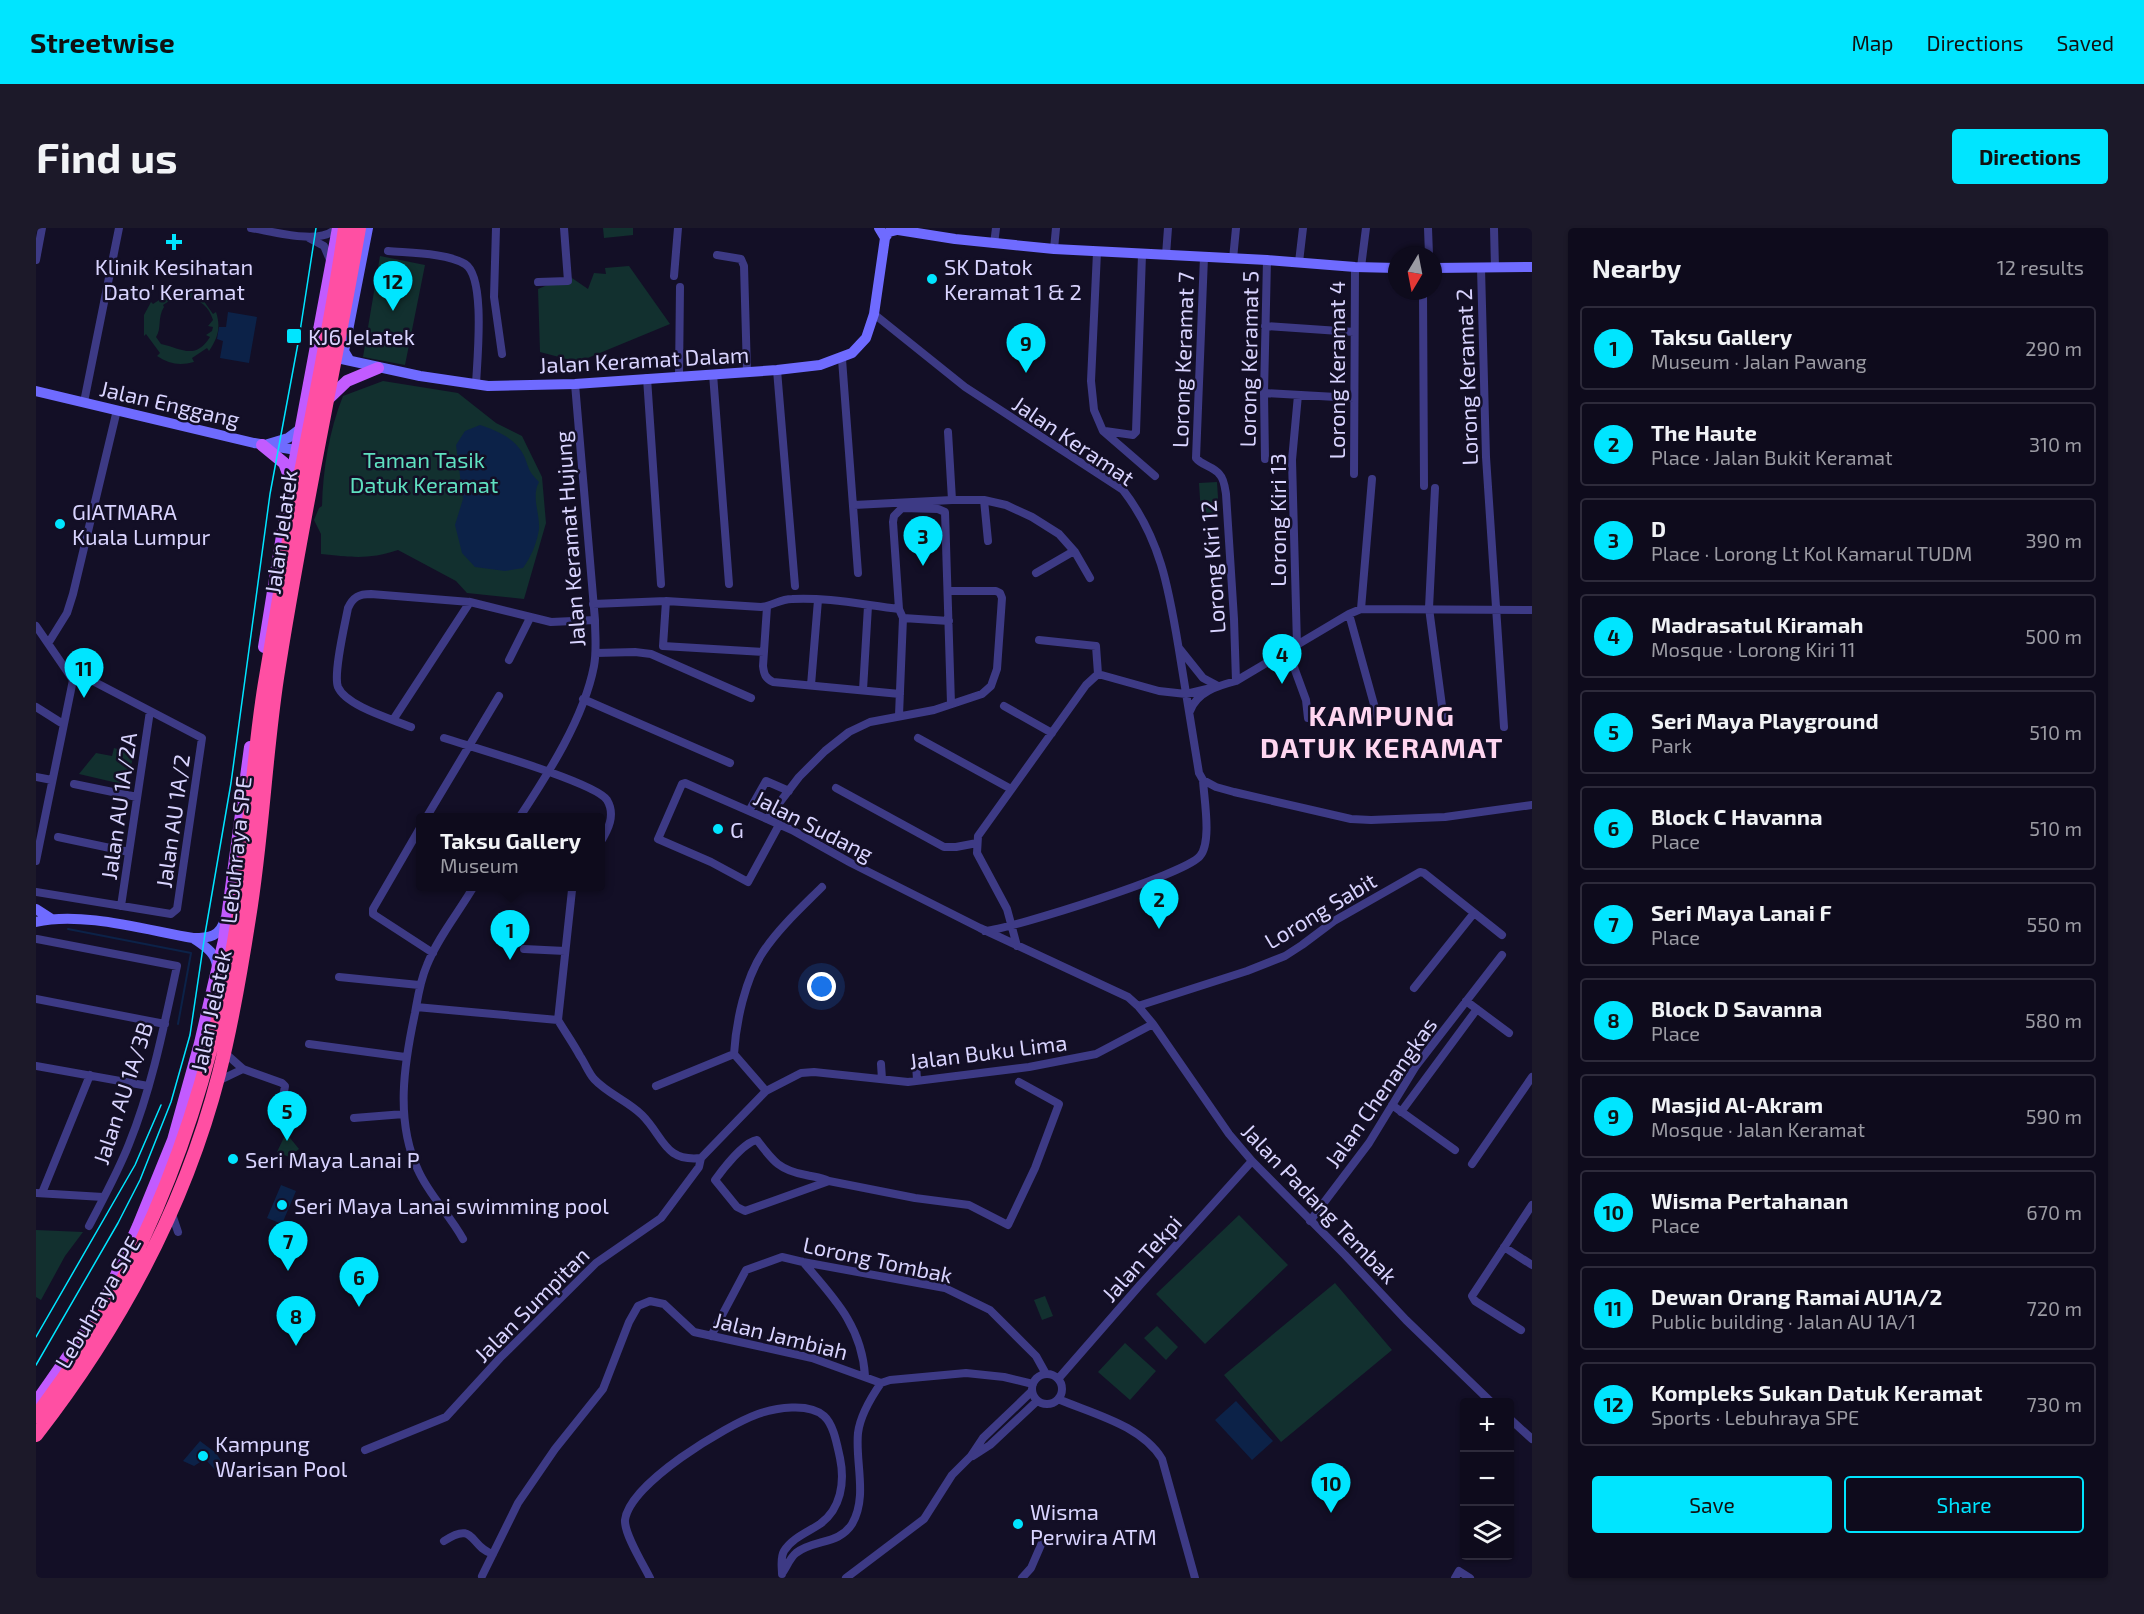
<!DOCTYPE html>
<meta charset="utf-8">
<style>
body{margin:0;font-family:"Exo 2",sans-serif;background:#1c1929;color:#f1f3f6}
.controls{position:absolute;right:18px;bottom:18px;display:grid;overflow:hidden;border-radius:6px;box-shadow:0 2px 4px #0004}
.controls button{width:54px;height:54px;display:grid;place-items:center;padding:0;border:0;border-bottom:2px solid #2e2b3b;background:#0e0b1c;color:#f1f3f6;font:30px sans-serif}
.compass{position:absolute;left:1352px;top:18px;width:54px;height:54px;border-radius:50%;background:#0e0b1c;box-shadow:0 2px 4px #0004;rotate:190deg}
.you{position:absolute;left:786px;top:759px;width:21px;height:21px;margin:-15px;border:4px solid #fff;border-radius:50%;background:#1a73e8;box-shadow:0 0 0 9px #1a73e833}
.badge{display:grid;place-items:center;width:39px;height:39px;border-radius:50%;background:#00e5ff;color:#111;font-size:20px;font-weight:700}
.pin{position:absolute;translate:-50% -50px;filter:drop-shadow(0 2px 3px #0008)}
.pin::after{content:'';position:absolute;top:32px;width:21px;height:18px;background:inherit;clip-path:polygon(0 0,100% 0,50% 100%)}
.popup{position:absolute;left:380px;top:585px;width:189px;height:78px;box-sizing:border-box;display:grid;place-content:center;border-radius:6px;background:#0e0b1c;filter:drop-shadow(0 2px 4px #0005);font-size:20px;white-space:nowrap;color:#9b9ba3}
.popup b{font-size:22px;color:#f1f3f6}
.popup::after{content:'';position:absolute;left:50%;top:100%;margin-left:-12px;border:12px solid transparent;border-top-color:#0e0b1c}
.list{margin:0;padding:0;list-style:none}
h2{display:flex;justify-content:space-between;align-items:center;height:78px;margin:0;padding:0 24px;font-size:26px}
h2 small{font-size:20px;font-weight:400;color:#9b9ba3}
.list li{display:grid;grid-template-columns:39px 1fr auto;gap:18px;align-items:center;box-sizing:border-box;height:84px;margin:0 12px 12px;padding:0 12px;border:2px solid #2e2b3b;border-radius:6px}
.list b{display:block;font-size:22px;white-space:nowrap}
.list p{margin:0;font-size:20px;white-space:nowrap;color:#9b9ba3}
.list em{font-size:20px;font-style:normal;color:#9b9ba3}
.actions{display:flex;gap:12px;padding:18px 24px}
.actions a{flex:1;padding:14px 0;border:2px solid #00e5ff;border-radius:6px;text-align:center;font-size:21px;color:#00e5ff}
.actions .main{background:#00e5ff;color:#111}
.icon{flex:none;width:33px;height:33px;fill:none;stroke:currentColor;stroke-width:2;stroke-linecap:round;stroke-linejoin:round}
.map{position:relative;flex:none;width:1496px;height:1350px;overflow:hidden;border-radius:6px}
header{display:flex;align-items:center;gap:36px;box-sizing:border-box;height:84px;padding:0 30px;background:#00e5ff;color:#111}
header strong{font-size:28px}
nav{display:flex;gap:33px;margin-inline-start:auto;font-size:21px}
.intro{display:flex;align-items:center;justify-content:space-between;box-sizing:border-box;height:144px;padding:0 36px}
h1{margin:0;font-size:42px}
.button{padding:15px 27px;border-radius:6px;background:#00e5ff;color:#111;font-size:21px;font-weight:700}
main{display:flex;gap:36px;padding:0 36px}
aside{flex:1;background:#0e0b1c;border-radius:6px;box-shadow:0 2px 4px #0004}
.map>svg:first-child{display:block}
.green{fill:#12302f;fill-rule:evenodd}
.water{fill:#0c2248}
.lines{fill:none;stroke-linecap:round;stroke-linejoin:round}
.stream{stroke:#0c2248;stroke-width:2}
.street{stroke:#3d3a85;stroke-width:8}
.secondary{stroke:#6f6bff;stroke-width:10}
.primary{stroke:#c25bff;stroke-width:12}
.tram{stroke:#00e5ff;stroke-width:1.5}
.highway-bridge{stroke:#ff4fa3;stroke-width:14}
.poi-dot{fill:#00e5ff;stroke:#130f26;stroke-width:2}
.labels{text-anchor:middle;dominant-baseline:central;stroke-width:5;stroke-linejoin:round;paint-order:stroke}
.poi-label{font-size:22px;fill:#d9d4ff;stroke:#130f26;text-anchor:start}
.street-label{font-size:22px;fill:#d9d4ff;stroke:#130f26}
.park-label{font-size:22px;fill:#5fe0c0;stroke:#130f26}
.district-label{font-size:28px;font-weight:bold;letter-spacing:1.5px;fill:#ffd6f0;stroke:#130f26}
</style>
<header>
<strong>Streetwise</strong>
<nav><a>Map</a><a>Directions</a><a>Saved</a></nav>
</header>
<div class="intro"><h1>Find us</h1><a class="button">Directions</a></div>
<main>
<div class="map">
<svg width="1496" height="1350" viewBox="0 0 1496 1350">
<rect width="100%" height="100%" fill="#130f26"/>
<path class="green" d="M 567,0 L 597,0 L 597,7 L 568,10 Z
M 344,28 L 389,37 L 369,137 L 327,129 Z
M 593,38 L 634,96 L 542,134 L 504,124 L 502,61 L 533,48 L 552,61 L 558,45 L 570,46 L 569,40 Z
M 150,60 L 161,63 L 170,69 L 167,72 L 177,86 L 180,84 C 185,99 182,110 173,123 L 171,120 L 156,130 L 158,134 C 144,138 133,136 121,128 L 124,125 L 110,106 L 108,108 L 108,87 L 115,74 L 117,76 L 137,63 L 136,61 ZM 151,69 C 165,72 173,79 177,92 L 172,98 L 177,99 L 176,103 L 170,107 L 174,109 C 159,133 145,120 125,116 L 120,109 C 126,101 121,90 128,79 L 127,77 L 133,73 Z
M 347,153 L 422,165 L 460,195 L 486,208 L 506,249 L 510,295 L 488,371 L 431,365 L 420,353 L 362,322 C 332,332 315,329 285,326 L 285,306 L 278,292 L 283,280 L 286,278 C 287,241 293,203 307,168 Z
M 1181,254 L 1183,285 L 1165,286 L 1163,255 Z
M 78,520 L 98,526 L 90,557 L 43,546 L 60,525 L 76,528 Z
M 250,905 L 263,921 L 253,929 L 241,924 Z
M 1203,987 L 1252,1037 L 1169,1116 L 1120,1066 Z
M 0,1002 L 47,1004 L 29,1028 L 5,1072 L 0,1069 Z
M 1299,1055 L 1356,1122 L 1245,1214 L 1188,1147 Z
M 1009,1068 L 1017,1088 L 1006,1092 L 998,1072 Z
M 1121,1098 L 1142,1119 L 1130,1132 L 1108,1110 Z
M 1089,1115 L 1120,1143 L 1094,1172 L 1062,1144 Z"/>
<path class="water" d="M 192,84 L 221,89 L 213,135 L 184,130 L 187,113 L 181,111 L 183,99 L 190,99 Z
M 444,197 C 462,203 481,211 489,230 C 494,244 493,243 503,254 C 495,269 504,285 503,301 C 501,315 495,329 487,340 L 469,343 L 439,339 L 426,325 L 419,297 L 427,271 L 420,217 L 429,203 Z
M 245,957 L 260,963 L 246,996 L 231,990 Z
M 1200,1173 L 1237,1213 L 1216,1232 L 1179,1192 Z
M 164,1213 L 180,1225 L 191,1242 L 181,1244 L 169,1231 L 158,1238 L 147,1233 Z"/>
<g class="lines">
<path class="stream" d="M 32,701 L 155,725 L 142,796"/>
<path class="street" d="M 215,0 C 235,3 286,18 300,0
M 460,0 L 458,69 L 466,126
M 1392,0 L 1393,27
M 1458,0 L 1459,40
M 273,10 L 288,18 L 294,32
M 958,16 L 960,0
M 1018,21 L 1020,0
M 352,23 C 373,25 411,25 429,36 C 450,49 441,132 440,157
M 1061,24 L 1055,153 L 1058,182 L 1067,203 L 1119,248
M 681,27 L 705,31 L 708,38 L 711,144
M 1130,27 L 1132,0
M 1168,29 L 1160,230 C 1166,238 1178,238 1184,247 C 1188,251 1189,260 1190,266 L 1198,391 L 1200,453
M 1197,31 L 1200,0
M 0,32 L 6,0
M 1263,34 L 1267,0
M 1325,39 L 1330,0
M 1445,40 L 1450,229 L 1468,499
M 638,48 L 642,0
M 502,54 L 532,53 L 528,0
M 1387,63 L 1388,258
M 838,86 L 929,159 L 1087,262 C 1125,311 1133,362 1143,422 C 1150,463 1156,504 1163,545 L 1167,552 C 1168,571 1176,614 1164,628 C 1150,646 978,700 949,703
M 1229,98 L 1318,104
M 806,131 L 822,345
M 741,142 L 759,358
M 677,146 L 693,356
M 643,148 L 644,59
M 611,150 L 625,356
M 1228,165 L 1318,170
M 48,174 L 83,0
M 1069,203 L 1097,207 L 1100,204 L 1106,26
M 912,204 L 916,272
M 1229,231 L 1228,165 L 1231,32
M 1318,246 L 1319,39
M 1399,260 L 1393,380 L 1408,493
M 948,272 L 952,313
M 818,277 L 916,272 L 948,272 L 970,277 L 996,289 L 1023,306 L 1039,324 L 1054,350
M 1000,345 L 1038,323
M 630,373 L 725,379 C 736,378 744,371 756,371 C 791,369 828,377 863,381 L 867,390 L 913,393
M 557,376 L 630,373 L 627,418 L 728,424
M 731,379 L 727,438 C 728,446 729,450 737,454 L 864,466
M 863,381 L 857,294 L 858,288 L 866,280 L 902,281 L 909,284 L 915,476
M 1325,381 L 1336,251
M 1313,386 L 1342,491
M 0,398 L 37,452
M 1003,412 L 1060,418 L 1062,446
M 13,414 L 31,385 L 37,366 L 81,182
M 1261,417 L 1256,232 L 1262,167
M 1143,420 L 1167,450 L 1182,458
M 1252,423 L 1270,472 L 1272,490
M 560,425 L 599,424 L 615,426 L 715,470
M 473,432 L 494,390
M 1062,446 L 1123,463 L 1150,466 L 1171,461
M 775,457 L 782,372
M 827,462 L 832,378
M 547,471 L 694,535
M 968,478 L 1016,505
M 0,479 L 27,496
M 1154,483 C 1161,464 1181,458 1200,453 L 1313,386 L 1325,381 L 1496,382
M 863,487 L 867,390
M 357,492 L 434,374
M 375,499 C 356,491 310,478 302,459 C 297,446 309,396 312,380 C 317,369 323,366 335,366 L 434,374 L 515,394 L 559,392
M 408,510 C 435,519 559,554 571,572 C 580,587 572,602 564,615
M 882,510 L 975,561
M 0,549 L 16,552
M 1167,552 L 1180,559 L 1198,564 L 1315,591 L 1335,592 L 1409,589 L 1496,577
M 38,556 L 101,569
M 800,560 L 908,619 L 920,619 L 941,615
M 713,583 L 730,553 L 753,563
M 390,590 L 463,468
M 483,590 C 512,546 548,490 558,438 C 561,422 559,407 559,392 L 539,156
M 731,591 L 763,549 L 789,523 L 813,504 L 834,494 L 898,482 L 946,466 L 955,458 L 961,441 L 966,370 L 964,365 L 960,363 L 912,363
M 743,597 L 712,654 L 675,634 L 622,611 L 646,556 L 649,555 L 756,602 L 815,635 L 944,700 L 1092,769 L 1102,778 L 1117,796 L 1193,906 L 1216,933 L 1309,1027 L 1370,1092 L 1455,1174
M 384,600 L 337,681 L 337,686 L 397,725
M 22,609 L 93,624
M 0,633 L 37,452
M 0,664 L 135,686 L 141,681 L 166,510 L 51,450 L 43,449 L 37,452
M 85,678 L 114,483
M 1,711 L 141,738 C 128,798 116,859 93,916 C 82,944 67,971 53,998
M 981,718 L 971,681 L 941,625 L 942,608 L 1050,457 L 1062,446
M 488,721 L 529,723
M 303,749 L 383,757
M 1378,760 L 1438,685
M 0,771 L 129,796
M 1430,773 L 1473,805
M 1102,778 L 1211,743 L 1249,728 L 1266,717 L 1298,693 L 1384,644 L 1388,645 L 1466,707
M 380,779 L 522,792
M 522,792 C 529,804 537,815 544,828 C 549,835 552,844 558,851 C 572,866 592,873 606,887 C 628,909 628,934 665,930 L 730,863 L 765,845 L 778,844 L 872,854 L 993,839 L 1060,826 L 1117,796
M 522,792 L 536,662 L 538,658
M 273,816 L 369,829
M 189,825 L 207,841 L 246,855 L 249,858 L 245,881
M 845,836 L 846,851
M 880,836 L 881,852
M 0,838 L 112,858
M 182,853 L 207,841
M 620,858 L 698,826
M 730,863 L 698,826 C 700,794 709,751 727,724 C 743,700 765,680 786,659
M 1356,877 L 1419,922
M 1365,884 L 1441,781
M 318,890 L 368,886
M 1436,936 L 1496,849
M 793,953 L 709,983 L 701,979 L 679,952 C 687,941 708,914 721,912 C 737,933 743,942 770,947 C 778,949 785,949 793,953 L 879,970 L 933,977 L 972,997 L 999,940 L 1023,876 L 983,854
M 0,965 L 67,969
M 6,965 L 54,847
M 136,986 L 142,1004
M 1274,993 L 1333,915 L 1380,838 L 1466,727
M 427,1011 C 414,987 393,967 382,942 C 359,893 368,836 379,785 C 382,768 384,753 391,737 C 402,709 423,684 438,658
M 1468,1019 L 1496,1037
M 767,1034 C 798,1070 826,1098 829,1148
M 1485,1102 L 1439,1073 L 1436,1068 L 1496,977
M 675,1108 L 710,1042 L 746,1029 L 767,1034 L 909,1060 L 954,1082 L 1000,1128 L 1010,1146
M996 1161a15 15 0 1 1 30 0a15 15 0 1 1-30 0Z
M 1022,1151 L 1104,1057 L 1216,933
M 1022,1171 C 1057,1186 1105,1197 1126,1231 L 1159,1350
M 1474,1191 L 1496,1211
M 329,1222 L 410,1189 L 464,1130 L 560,1035 L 625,990 L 663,939 L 665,930
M 937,1228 L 954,1217 L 1001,1173
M 408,1313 C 440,1292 433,1319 457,1326
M 747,1344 C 751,1338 754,1330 760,1325 C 778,1311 803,1317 816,1296 C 832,1269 819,1234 822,1205 C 824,1188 836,1168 845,1155
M 446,1348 L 482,1275 L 519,1221 L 567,1161 L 593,1094 L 602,1078 L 614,1073 L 628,1076 L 658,1104 L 776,1130 L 845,1155 L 854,1152 L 930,1145 L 968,1149 L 997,1156
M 614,1350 C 607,1336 588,1306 589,1292 C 594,1255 689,1198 722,1186 C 739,1180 773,1174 788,1188 C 798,1197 801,1217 804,1230 C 809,1254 805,1281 784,1296 C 772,1304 756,1310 748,1323 C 744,1330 746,1339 746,1346
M 810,1350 L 888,1291 L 916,1247 L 935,1228 L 947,1210 L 996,1163
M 986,1350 L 995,1340 L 1008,1310
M 1419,1350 L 1423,1343 L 1434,1350"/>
<path class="secondary" d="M 843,0 L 849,10
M 856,1 L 919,11 L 1018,21 L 1231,32 L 1319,39 L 1361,40
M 1397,40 L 1496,39
M 292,128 L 384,148 L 452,158 L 539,156 L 741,142 L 784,137 L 816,125 L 830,110 L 838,86 L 849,10 L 853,4 L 861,2
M 314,133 L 308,123 L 332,0
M 0,163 L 218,215 L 260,222
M 232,216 L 252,210 L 264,201
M 0,681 L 14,690
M 0,694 C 45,683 110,702 157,710 C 173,710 184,709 189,691
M 157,710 C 168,718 180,724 181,739"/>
<path class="primary" d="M 289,174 L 311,153 L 342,140
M 226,217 L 248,235 L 254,251
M 228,419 L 255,252 L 302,0
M 67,1076 L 102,998 L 137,912 L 164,815 L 188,712 L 214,519
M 0,1174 L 53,1098"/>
<path class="tram" d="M 0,1109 L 99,937 L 125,877
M 0,1137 L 82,995 L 104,952 L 135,874 L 154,807 L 169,706 L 195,555 L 234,266 L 263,110 L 280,0"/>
<path class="highway-bridge" d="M 0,1188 C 112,1042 173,871 202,690 C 214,610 216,529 230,449 C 240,391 249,334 259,276 C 276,184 296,93 309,0
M 0,1207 C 83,1100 149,978 183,846 C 196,795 205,742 213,690 C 226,611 229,530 241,450 C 264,299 297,150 323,0"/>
</g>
<g class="poi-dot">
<path d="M135 5h6v6h6v6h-6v6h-6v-6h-6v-6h6z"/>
<circle cx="896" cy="51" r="6"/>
<rect x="250" y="100" width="16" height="16" rx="3"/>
<circle cx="24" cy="296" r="6"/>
<circle cx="682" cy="601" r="6"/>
<circle cx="197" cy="931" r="6"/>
<circle cx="246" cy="977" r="6"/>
<circle cx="167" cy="1228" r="6"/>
<circle cx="982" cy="1296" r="6"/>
</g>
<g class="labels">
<g class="poi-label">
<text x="138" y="38" text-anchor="middle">Klinik Kesihatan<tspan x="138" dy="25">Dato' Keramat</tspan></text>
<text x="908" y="38">SK Datok<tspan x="908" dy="25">Keramat 1 &amp; 2</tspan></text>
<text x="272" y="108">KJ6 Jelatek</text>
<text x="36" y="283">GIATMARA<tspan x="36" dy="25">Kuala Lumpur</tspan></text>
<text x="694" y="601">G</text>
<text x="209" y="931">Seri Maya Lanai P</text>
<text x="258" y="977">Seri Maya Lanai swimming pool</text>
<text x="179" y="1215">Kampung<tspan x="179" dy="25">Warisan Pool</tspan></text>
<text x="994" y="1283">Wisma<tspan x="994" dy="25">Perwira ATM</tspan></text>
</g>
<g class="street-label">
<text transform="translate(608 131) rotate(-3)">Jalan Keramat Dalam</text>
<text transform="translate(1212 131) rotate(-89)">Lorong Keramat 5</text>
<text transform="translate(1146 132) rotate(-88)">Lorong Keramat 7</text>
<text transform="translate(1300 142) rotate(-90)">Lorong Keramat 4</text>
<text transform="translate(1430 149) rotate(-92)">Lorong Keramat 2</text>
<text transform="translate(134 175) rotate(13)">Jalan Enggang</text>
<text transform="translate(1038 212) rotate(34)">Jalan Keramat</text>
<text transform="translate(1241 292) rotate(-90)">Lorong Kiri 13</text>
<text transform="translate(244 304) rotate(-82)">Jalan Jelatek</text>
<text transform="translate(533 311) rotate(-94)">Jalan Keramat Hujung</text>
<text transform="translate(1176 339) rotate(-94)">Lorong Kiri 12</text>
<text transform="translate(82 578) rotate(-82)">Jalan AU 1A/2A</text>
<text transform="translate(136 593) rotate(-82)">Jalan AU 1A/2</text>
<text transform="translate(778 597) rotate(27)">Jalan Sudang</text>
<text transform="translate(199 622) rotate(-84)">Lebuhraya SPE</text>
<text transform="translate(1284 682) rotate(-31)">Lorong Sabit</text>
<text transform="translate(174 783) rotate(-78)">Jalan Jelatek</text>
<text transform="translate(952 823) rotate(-7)">Jalan Buku Lima</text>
<text transform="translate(1344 864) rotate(-55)">Jalan Chenangkas</text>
<text transform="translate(86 865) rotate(-72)">Jalan AU 1A/3B</text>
<text transform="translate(1284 975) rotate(46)">Jalan Padang Tembak</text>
<text transform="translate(1105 1030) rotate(-48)">Jalan Tekpi</text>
<text transform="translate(842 1031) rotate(12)">Lorong Tombak</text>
<text transform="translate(61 1074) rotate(-60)">Lebuhraya SPE</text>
<text transform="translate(495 1076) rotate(-45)">Jalan Sumpitan</text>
<text transform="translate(745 1107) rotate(14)">Jalan Jambiah</text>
</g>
<g class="park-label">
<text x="388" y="231">Taman Tasik<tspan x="388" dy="25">Datuk Keramat</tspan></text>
</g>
<g class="district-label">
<text x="1346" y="487">KAMPUNG<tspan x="1346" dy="32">DATUK KERAMAT</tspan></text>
</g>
</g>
</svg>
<div class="controls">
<button>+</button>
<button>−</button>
<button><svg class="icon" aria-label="layers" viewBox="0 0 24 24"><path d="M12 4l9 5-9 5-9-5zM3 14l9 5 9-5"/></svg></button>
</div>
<svg class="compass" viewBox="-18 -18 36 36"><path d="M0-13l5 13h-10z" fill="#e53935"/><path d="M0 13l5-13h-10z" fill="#9b9ba3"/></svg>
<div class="you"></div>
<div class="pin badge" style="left:474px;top:732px">1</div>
<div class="popup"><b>Taksu Gallery</b>Museum</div>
<div class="pin badge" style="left:1123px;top:701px">2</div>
<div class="pin badge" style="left:887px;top:338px">3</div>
<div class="pin badge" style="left:1246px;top:456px">4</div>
<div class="pin badge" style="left:251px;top:913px">5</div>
<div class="pin badge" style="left:323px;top:1079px">6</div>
<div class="pin badge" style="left:252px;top:1043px">7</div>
<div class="pin badge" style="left:260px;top:1118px">8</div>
<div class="pin badge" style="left:990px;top:145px">9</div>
<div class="pin badge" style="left:1295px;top:1285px">10</div>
<div class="pin badge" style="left:48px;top:470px">11</div>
<div class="pin badge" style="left:357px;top:83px">12</div>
</div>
<aside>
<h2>Nearby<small>12 results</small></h2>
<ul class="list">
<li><span class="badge">1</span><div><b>Taksu Gallery</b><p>Museum · Jalan Pawang</p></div><em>290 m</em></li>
<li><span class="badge">2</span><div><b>The Haute</b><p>Place · Jalan Bukit Keramat</p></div><em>310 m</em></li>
<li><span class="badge">3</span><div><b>D</b><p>Place · Lorong Lt Kol Kamarul TUDM</p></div><em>390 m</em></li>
<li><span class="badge">4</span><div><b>Madrasatul Kiramah</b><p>Mosque · Lorong Kiri 11</p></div><em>500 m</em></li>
<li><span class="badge">5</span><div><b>Seri Maya Playground</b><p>Park</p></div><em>510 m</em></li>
<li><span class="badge">6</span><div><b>Block C Havanna</b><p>Place</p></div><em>510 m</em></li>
<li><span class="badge">7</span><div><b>Seri Maya Lanai F</b><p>Place</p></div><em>550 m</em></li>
<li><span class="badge">8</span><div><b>Block D Savanna</b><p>Place</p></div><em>580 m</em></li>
<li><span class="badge">9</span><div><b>Masjid Al-Akram</b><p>Mosque · Jalan Keramat</p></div><em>590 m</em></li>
<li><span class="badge">10</span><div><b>Wisma Pertahanan</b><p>Place</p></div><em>670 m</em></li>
<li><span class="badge">11</span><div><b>Dewan Orang Ramai AU1A/2</b><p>Public building · Jalan AU 1A/1</p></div><em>720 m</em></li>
<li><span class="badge">12</span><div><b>Kompleks Sukan Datuk Keramat</b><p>Sports · Lebuhraya SPE</p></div><em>730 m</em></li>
</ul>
<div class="actions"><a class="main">Save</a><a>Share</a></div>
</aside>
</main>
